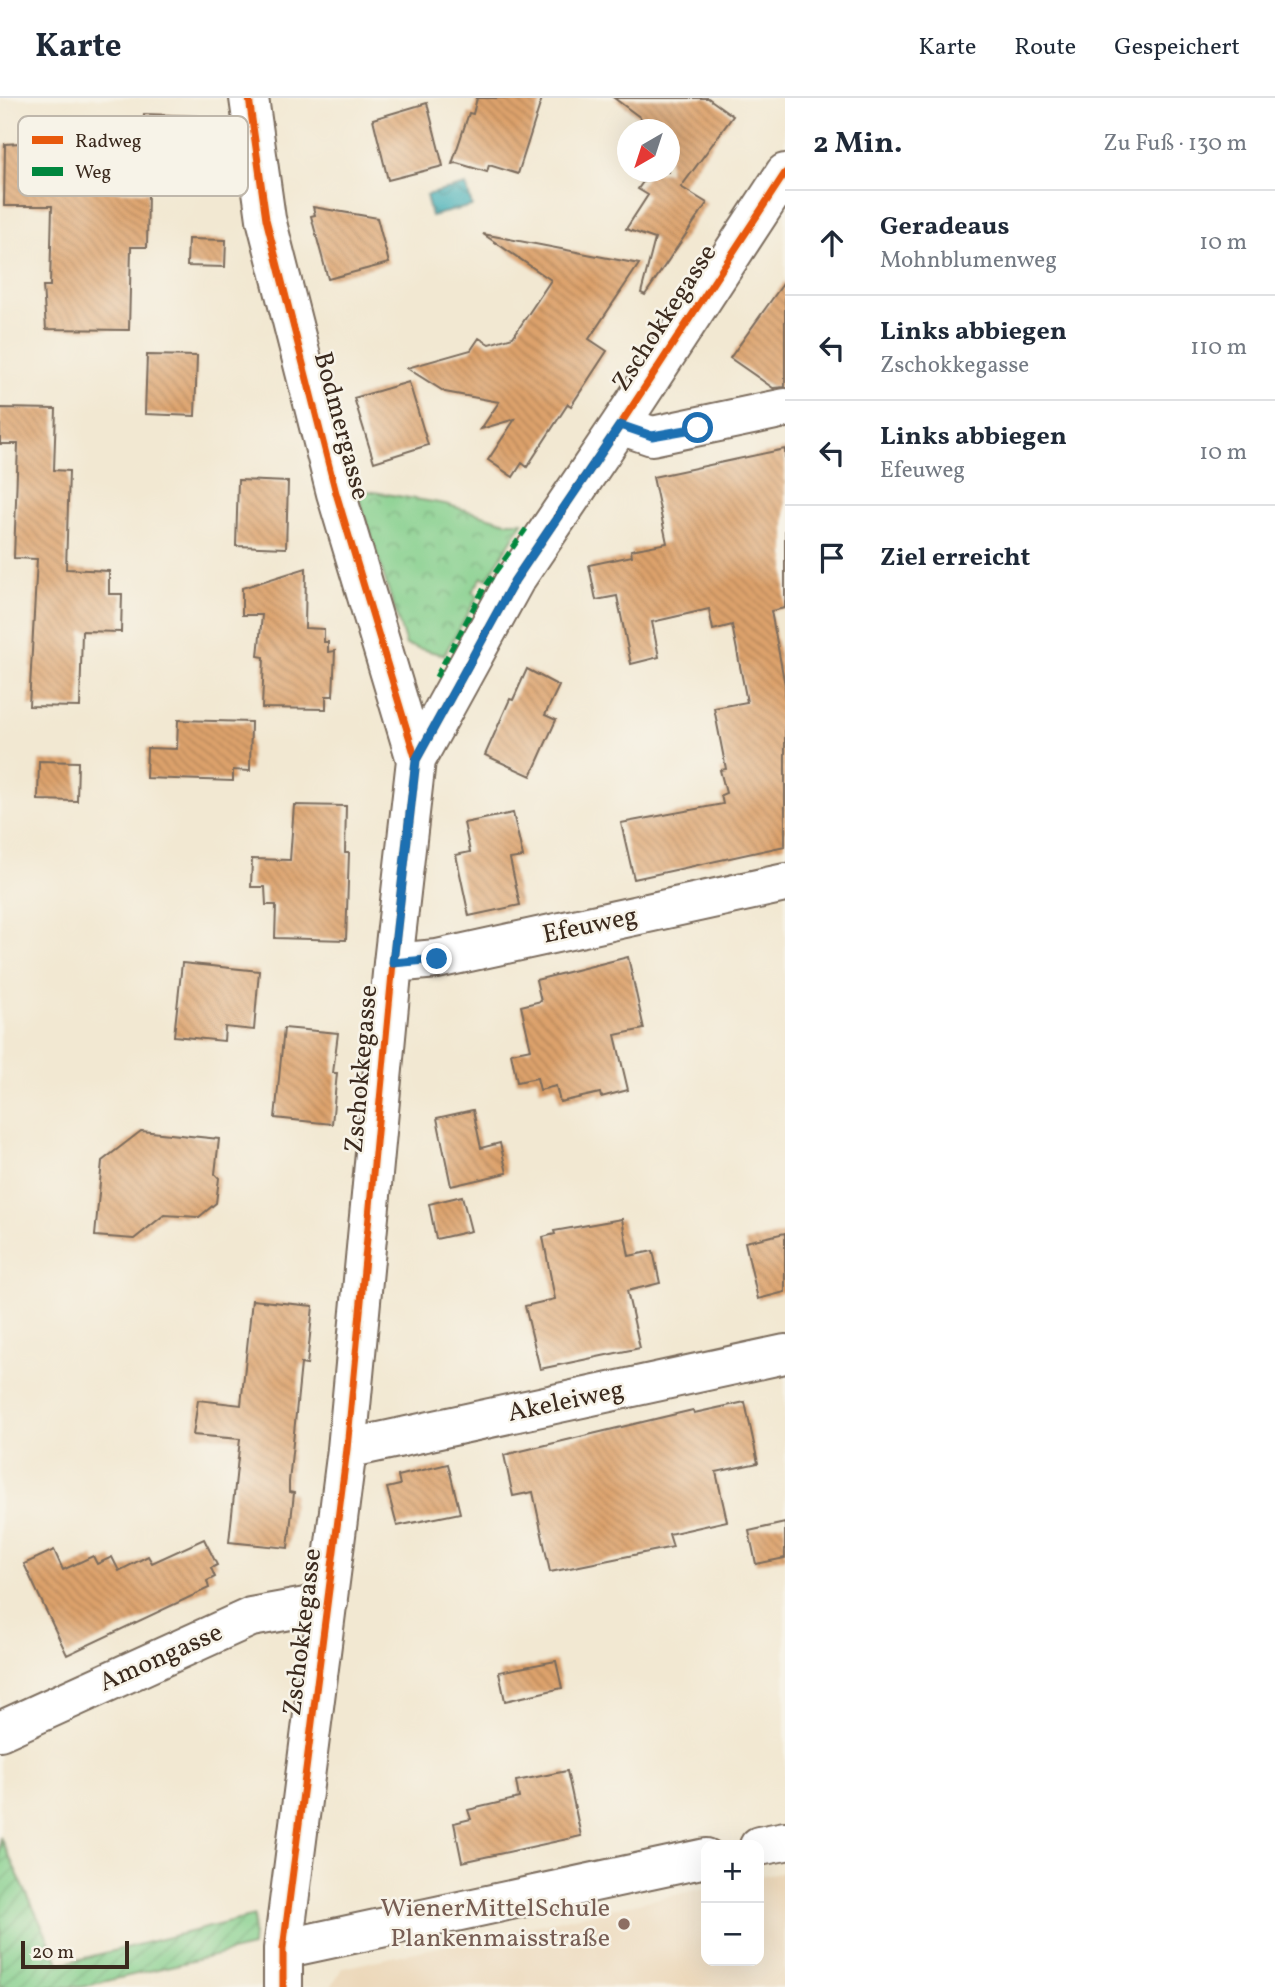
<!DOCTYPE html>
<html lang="de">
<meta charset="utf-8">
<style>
body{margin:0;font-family:Vollkorn,serif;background:#f2f2f3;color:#1f2937}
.controls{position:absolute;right:21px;bottom:21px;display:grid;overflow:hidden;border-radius:14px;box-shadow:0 7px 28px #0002}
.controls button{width:63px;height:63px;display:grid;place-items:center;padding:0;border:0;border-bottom:2px solid #e0e1e3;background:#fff;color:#1f2937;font:35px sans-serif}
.compass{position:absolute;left:617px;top:21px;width:63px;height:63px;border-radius:50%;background:#fff;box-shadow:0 7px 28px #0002;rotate:219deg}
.scale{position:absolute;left:21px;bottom:18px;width:108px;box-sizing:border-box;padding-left:7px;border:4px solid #3b2a1e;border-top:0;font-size:19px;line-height:24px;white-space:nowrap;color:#3b2a1e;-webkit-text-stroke:5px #f7f3e8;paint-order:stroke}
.stop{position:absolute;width:21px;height:21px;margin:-16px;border:5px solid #1f6fb2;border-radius:50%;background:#fff}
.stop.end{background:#1f6fb2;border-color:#fff;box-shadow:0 2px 7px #0008}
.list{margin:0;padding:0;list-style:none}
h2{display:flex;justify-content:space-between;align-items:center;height:91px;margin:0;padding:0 28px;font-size:30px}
h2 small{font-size:23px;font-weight:400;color:#747a83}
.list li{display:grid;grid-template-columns:46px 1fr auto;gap:21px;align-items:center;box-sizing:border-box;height:105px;padding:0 28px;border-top:2px solid #e0e1e3}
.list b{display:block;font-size:26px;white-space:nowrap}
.list p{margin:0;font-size:23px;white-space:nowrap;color:#747a83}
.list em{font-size:23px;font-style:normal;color:#747a83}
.icon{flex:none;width:38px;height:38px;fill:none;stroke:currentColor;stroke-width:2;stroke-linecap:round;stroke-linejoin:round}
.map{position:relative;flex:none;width:785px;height:1889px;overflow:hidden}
header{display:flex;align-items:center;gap:42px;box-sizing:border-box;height:98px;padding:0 35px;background:#fff;border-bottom:2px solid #e0e1e3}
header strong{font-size:33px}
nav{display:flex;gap:38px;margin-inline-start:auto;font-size:24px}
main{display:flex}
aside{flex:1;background:#fff}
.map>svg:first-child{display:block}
.built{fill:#ecd8ba}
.park{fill:url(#park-crowns);stroke:#607c55;stroke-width:2}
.garden{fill:url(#garden-furrows);stroke:#607c55;stroke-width:2}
.water{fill:url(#water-waves);stroke:#3c6c6a;stroke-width:2}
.building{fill:url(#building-back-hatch)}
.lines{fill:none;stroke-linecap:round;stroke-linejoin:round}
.minor-casing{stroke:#7b6c5d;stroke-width:42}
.minor{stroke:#fff;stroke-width:38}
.quiet{stroke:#00873e;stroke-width:5;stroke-dasharray:10 5;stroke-linecap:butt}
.cycleway-casing{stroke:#f7f3e8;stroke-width:11}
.cycleway{stroke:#e8590c;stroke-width:7}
.route{stroke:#1f6fb2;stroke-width:9}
.education-dot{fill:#8d6e63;stroke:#f7f3e8;stroke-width:2.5}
.labels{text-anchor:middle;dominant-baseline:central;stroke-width:5;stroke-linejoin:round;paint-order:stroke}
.street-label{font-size:26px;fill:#3b2a1e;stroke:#f7f3e8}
.education-label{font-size:26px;fill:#785e54;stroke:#f7f3e8;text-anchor:end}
.key{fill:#f7f3e8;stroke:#bfb7ab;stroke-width:2}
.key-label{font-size:19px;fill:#3b2a1e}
</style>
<header>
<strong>Karte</strong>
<nav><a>Karte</a><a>Route</a><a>Gespeichert</a></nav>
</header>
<main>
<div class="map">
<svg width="785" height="1889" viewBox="0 0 785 1889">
<defs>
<pattern id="park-crowns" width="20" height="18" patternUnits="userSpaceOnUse" patternTransform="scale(1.75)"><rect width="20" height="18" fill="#84cf8c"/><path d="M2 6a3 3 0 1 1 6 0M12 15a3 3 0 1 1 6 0" fill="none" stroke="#6da872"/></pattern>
<pattern id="garden-furrows" width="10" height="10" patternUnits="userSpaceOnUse" patternTransform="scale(1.75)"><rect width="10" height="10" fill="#84cf8c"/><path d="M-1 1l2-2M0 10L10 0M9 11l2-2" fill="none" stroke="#6da872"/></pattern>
<pattern id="water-waves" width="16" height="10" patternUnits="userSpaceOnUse" patternTransform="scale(1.75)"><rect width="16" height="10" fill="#3cadb6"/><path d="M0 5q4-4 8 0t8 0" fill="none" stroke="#348d93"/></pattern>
<pattern id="building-back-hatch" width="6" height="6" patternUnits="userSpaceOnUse" patternTransform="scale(1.75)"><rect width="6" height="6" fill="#dda26c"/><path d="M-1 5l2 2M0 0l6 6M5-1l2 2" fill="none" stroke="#b48458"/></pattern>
</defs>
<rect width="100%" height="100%" fill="#f7f3e8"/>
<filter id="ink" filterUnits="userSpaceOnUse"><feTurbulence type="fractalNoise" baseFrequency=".0143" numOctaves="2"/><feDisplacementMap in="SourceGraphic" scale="14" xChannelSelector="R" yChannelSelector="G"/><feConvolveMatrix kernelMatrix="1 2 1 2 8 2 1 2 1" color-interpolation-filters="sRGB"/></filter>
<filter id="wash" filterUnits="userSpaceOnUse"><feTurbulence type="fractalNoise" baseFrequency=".00686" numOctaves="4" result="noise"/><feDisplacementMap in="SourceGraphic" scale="28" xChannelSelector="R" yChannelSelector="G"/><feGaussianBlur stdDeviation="1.57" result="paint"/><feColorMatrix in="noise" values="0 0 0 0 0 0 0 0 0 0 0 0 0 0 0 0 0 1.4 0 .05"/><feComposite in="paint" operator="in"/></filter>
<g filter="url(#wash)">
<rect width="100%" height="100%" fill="#f2e8d2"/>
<path class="built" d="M 785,1773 L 785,1889 L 331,1889 L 342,1870 L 706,1790 L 706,1863 L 759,1863 L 759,1778 Z"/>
<path class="park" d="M 356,391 L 445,406 L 506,424 L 523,424 L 487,481 L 482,479 L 472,494 L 478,498 L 444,557 L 406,547 Z"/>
<path class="garden" d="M 0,1739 L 60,1866 L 254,1818 L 252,1849 L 81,1889 L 0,1889 Z"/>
<path class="water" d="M 466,87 L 472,108 L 431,118 L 426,97 Z"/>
<g id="blocks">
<path class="building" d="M 477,0 L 542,0 L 518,76 L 489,67 L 487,74 L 457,65 L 452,66 L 469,15 L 473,16 Z
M 614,0 L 708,0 L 733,18 L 681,89 L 707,105 L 645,197 L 641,195 L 655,141 L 626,131 L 648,97 L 638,91 L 650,74 L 669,74 L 669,46 L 672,42 L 669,41 L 669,32 L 657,32 Z
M 427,5 L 443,68 L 388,82 L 373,21 Z
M 144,16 L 200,18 L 199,70 L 193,70 L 193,82 L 142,80 Z
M 54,43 L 54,59 L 61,59 L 63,92 L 148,94 L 147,149 L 131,149 L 129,232 L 46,231 L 43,188 L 50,188 L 52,108 L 4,108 L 5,46 Z
M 313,109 L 377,120 L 389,165 L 328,181 L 311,118 L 315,117 Z
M 483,136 L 639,166 L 589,241 L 607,253 L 571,308 L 568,306 L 527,369 L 522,365 L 513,379 L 488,362 L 515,321 L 481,331 L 499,304 L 445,294 L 407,270 L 471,252 L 479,240 L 489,246 L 513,239 L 551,182 Z
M 188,141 L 226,142 L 225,169 L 187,168 Z
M 785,183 L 785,289 L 773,290 L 730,260 Z
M 147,257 L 197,258 L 195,318 L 145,316 Z
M 409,284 L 428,347 L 374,364 L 354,300 Z
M 0,310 L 56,311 L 54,372 L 69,373 L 66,471 L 109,473 L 109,496 L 122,496 L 121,534 L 82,533 L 80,609 L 29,608 L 37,461 L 14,460 L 18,346 L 0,346 Z
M 785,351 L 785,510 L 771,513 L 785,587 L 785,748 L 634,781 L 621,725 L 723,706 L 721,697 L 726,695 L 720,672 L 726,671 L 714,610 L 747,604 L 732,527 L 713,532 L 709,511 L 652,524 L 659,559 L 631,566 L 617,498 L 596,502 L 589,467 L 632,458 L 631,452 L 667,445 L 653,379 Z
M 238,382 L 288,384 L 286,450 L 236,448 Z
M 306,470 L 305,530 L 324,531 L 324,544 L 328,544 L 328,554 L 335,553 L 333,598 L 326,598 L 326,611 L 262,610 L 264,559 L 258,558 L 262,517 L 242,517 L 242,490 Z
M 527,571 L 559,588 L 545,617 L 556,622 L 531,678 L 485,657 L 510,601 L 513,602 Z
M 178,622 L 251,624 L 250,673 L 233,672 L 233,683 L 146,680 L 147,650 L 177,651 Z
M 39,663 L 78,664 L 77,703 L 38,702 Z
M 294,707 L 346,708 L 345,755 L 349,755 L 346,842 L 275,840 L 276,807 L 266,807 L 265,789 L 251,789 L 252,761 L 290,762 Z
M 513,715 L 523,759 L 510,761 L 520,807 L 469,818 L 456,757 L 470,754 L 464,725 Z
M 628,859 L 644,931 L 615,937 L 628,992 L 601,999 L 600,995 L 560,1004 L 556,988 L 540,992 L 537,980 L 517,984 L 511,955 L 531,951 L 521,908 L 541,903 L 536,882 Z
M 182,865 L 259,873 L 254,932 L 225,929 L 224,943 L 174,938 Z
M 284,930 L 338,935 L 333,975 L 337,975 L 332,1026 L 275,1020 Z
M 473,1012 L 481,1050 L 500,1045 L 507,1075 L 451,1088 L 437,1020 Z
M 141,1033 L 219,1041 L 215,1076 L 219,1080 L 216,1105 L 199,1119 L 164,1117 L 134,1141 L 95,1138 L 102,1063 Z
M 462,1098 L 471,1133 L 436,1141 L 429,1106 Z
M 622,1121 L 629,1158 L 653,1153 L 660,1185 L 627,1193 L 640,1250 L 540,1271 L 525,1208 L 555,1201 L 543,1139 L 555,1136 L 554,1133 Z
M 785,1135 L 785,1194 L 758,1201 L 745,1144 Z
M 252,1202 L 313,1208 L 307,1267 L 301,1266 L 289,1384 L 289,1394 L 294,1395 L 288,1450 L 229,1444 L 240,1341 L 193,1337 L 198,1302 L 241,1307 Z
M 745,1304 L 758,1365 L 716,1374 L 727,1423 L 669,1436 L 673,1449 L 550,1474 L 533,1394 L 513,1398 L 504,1357 L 693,1312 L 694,1315 Z
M 448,1366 L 460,1415 L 397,1428 L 387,1390 L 400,1387 L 398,1378 Z
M 785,1425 L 785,1460 L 756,1466 L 749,1433 Z
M 204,1441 L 217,1467 L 211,1470 L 215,1479 L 207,1483 L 209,1490 L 67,1557 L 24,1466 L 54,1452 L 63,1472 L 93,1458 L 97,1466 L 112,1459 L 119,1473 L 148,1458 L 152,1465 Z
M 556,1563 L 562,1590 L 505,1603 L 499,1574 Z
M 567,1673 L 581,1738 L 462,1764 L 454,1725 L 471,1721 L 468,1712 L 519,1700 L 516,1683 Z"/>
</g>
</g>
<g filter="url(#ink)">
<use href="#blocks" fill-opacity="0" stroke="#7b6c5d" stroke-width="2"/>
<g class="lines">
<g class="minor-casing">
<path id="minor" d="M 249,0 L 266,121 L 336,395 L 416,662
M 620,327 L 652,338 L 785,310
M 393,865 L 437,861 L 785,785
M 347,1351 L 785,1256
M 0,1633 L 251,1519 L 328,1505
M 759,1748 L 785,1743
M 283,1851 L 706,1760
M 283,1889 L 283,1851 L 347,1351 L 393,865 L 416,662 L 515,482 L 620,327 L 785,75"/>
</g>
<use href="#minor" class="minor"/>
<path class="quiet" d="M 436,579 L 484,490 L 526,431"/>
<g class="cycleway-casing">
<path id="cycleway" d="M 249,0 L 266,121 L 336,395 L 416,662
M 283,1889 L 283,1851 L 347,1351 L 393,865 L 416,662 L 515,482 L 620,327 L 785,75"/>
</g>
<use href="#cycleway" class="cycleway"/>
</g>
</g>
<g class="lines" filter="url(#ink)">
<path class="route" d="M 437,861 L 393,865 L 416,662 L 515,482 L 620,327 L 652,338 L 698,330"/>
</g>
<circle class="education-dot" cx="624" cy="1826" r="7"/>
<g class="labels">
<g class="street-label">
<text transform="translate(665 220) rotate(-57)">Zschokkegasse</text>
<text transform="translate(341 328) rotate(75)">Bodmergasse</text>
<text transform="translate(590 828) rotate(-12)">Efeuweg</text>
<text transform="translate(362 971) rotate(-85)">Zschokkegasse</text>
<text transform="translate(566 1304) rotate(-12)">Akeleiweg</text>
<text transform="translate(303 1534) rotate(-83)">Zschokkegasse</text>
<text transform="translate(161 1560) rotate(-24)">Amongasse</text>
</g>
<g class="education-label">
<text x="610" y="1811">WienerMittelSchule<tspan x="610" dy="30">Plankenmaisstraße</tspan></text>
</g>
</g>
<rect x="18" y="18" width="230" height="80" rx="10" class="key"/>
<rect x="32" y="38" width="31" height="8" fill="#e8590c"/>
<rect x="32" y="69" width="31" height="9" fill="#00873e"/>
<g class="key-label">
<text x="75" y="49">Radweg</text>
<text x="75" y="80">Weg</text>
</g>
</svg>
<div class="controls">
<button>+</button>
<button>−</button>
</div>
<svg class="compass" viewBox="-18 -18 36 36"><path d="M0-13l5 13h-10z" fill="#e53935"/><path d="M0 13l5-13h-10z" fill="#747a83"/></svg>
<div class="scale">20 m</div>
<div class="stop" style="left:698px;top:330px"></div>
<div class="stop end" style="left:437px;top:861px"></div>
</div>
<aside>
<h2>2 Min.<small>Zu Fuß · 130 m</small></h2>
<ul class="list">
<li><svg class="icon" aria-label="ahead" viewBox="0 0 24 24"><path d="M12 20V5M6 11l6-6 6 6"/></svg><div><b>Geradeaus</b><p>Mohnblumenweg</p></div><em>10 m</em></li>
<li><svg class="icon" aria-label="left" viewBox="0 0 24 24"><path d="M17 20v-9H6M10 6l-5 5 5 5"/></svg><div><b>Links abbiegen</b><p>Zschokkegasse</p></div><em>110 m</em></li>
<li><svg class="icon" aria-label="left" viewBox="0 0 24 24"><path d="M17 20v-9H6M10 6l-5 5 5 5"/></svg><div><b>Links abbiegen</b><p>Efeuweg</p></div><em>10 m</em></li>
<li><svg class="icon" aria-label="arrive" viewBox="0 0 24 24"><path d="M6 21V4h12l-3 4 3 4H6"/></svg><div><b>Ziel erreicht</b></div></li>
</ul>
</aside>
</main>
